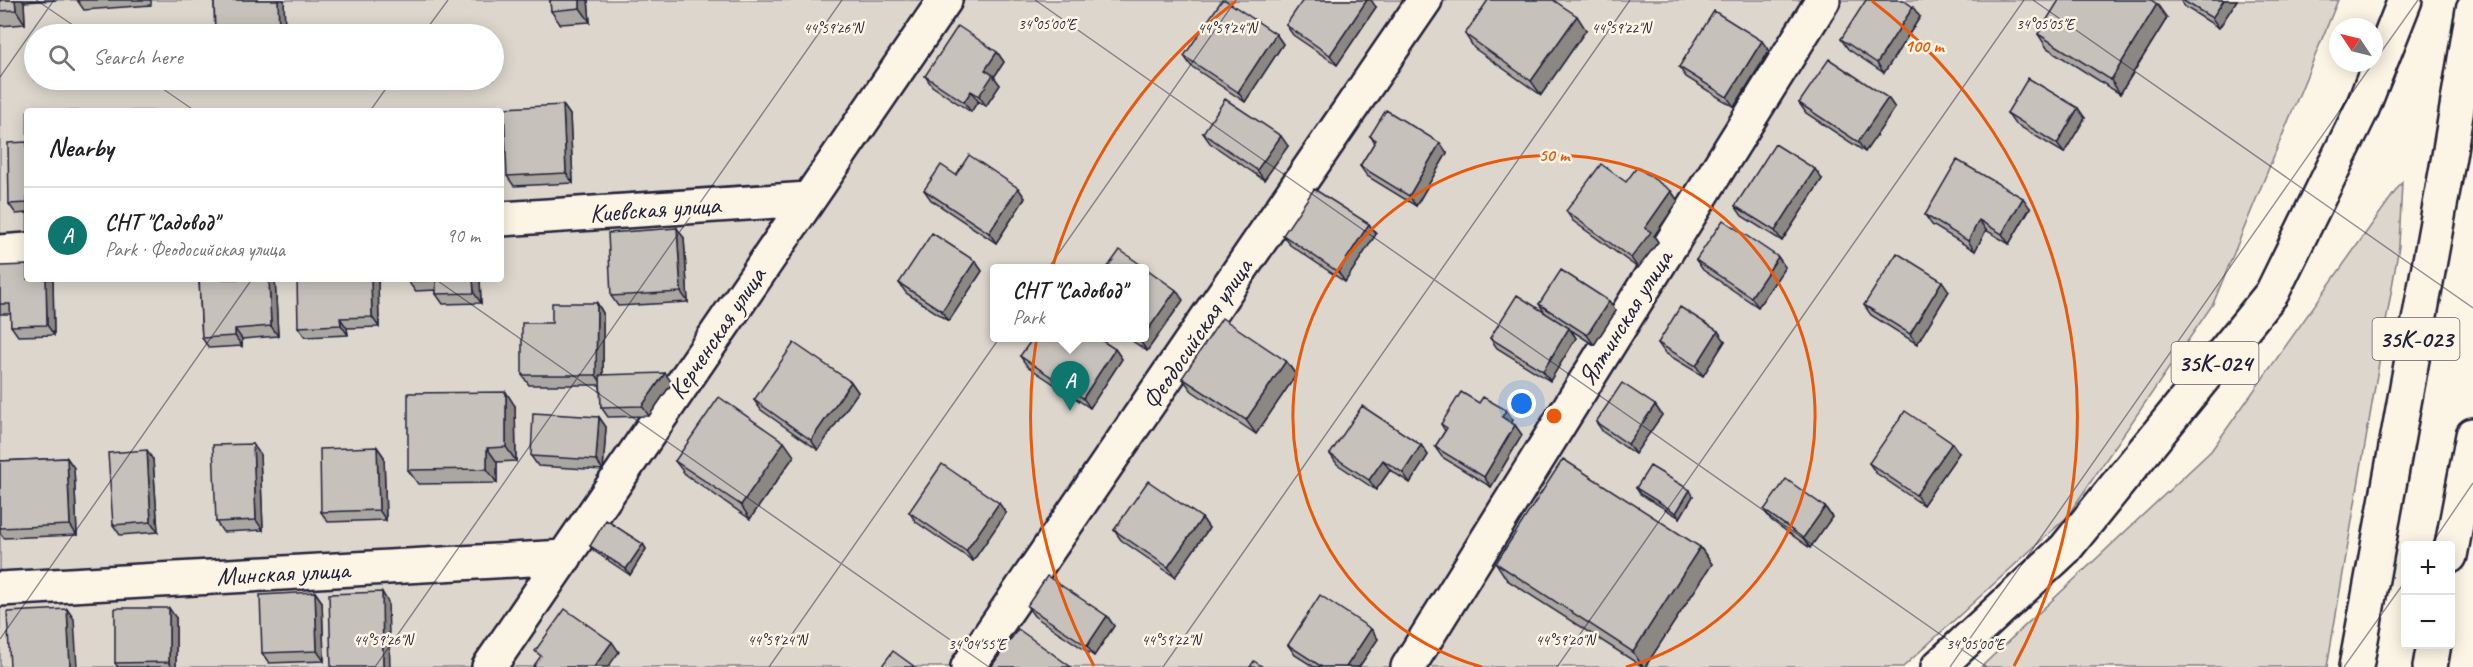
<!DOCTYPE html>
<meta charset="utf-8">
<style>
body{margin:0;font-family:Caveat,sans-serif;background:#f6f6f6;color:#202124}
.controls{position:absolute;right:18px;bottom:18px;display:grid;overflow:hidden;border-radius:6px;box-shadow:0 3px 15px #0003}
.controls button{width:54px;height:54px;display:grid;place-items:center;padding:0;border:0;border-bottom:2px solid #e0e0e0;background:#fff;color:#202124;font:30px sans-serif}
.compass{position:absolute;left:2329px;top:18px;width:54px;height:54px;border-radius:50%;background:#fff;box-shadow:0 3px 15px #0003;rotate:305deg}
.you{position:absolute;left:1522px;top:404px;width:21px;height:21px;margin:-15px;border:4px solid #fff;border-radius:50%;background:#1a73e8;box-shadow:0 0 0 9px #1a73e833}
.badge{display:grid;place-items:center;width:39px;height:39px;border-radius:50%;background:#0f766e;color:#fff;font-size:20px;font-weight:700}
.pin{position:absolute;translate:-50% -50px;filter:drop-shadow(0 2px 3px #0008)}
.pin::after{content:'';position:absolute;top:32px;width:21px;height:18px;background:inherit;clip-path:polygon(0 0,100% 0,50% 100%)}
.popup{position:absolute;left:990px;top:264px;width:159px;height:78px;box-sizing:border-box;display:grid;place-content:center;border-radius:6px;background:#fff;filter:drop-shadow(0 2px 4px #0005);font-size:20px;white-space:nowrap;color:#757577}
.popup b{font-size:22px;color:#202124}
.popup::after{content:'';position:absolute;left:50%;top:100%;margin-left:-12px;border:12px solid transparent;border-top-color:#fff}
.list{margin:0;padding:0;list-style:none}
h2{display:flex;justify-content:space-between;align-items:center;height:78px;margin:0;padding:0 24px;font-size:26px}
h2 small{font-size:20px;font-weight:400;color:#757577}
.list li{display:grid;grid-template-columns:39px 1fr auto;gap:18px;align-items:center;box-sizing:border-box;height:96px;padding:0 24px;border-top:2px solid #e0e0e0}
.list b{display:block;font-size:22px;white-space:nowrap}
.list p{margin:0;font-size:20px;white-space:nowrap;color:#757577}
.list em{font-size:20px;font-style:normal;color:#757577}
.icon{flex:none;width:33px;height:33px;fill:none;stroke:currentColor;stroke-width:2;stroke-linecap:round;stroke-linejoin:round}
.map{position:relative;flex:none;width:2473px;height:667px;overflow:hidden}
.search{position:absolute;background:#fff;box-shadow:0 3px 15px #0003;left:24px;top:24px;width:480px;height:66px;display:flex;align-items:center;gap:15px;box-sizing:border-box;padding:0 21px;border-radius:33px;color:#757577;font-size:22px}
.panel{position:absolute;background:#fff;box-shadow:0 3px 15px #0003;left:24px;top:108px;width:480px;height:174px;border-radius:6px}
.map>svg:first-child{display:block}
.green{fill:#dcd6cc;stroke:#7f7c84;stroke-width:1.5;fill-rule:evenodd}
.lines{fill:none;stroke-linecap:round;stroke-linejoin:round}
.minor-casing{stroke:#22223b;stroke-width:38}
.primary-casing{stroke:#22223b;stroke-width:38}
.minor{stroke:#fcf5e5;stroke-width:33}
.primary{stroke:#fcf5e5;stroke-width:33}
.wall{fill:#aaa6a1;stroke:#22223b;stroke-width:1.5}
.shaded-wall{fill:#8b8783;stroke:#22223b;stroke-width:1.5}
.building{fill:#c6c1bb;stroke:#22223b;stroke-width:1.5}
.ticks{fill:none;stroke:#22223b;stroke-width:1.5;stroke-opacity:0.45}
.ring{fill:none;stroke:#e8590c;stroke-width:3}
.labels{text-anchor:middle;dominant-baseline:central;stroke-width:5;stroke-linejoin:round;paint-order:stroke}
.shield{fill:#fcf5e5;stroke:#63616e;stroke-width:1.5}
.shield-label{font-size:24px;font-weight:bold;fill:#22223b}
.street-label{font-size:26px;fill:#22223b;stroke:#fcf5e5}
.ticks-label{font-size:15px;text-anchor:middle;fill:#22223b;stroke:#fcf5e5;stroke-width:5;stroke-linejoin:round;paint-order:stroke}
.centre{fill:#e8590c;stroke:#fcf5e5;stroke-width:3}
.ring-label{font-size:18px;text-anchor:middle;font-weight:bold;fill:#e8590c;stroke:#fcf5e5;stroke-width:5;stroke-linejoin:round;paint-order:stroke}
</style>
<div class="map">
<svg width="2473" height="667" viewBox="0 0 2473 667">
<rect width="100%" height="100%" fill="#fcf5e5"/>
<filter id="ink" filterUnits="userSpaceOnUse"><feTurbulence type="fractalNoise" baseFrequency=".0167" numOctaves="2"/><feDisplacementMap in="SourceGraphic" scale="12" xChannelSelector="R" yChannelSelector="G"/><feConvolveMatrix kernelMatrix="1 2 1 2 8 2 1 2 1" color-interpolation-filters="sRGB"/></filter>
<g filter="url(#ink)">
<path class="green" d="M 0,0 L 2338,0 L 2213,304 L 2066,518 L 1903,667 L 0,667 ZM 34,34 L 494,34 L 494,80 L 34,80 ZM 27,111 L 501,111 L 501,279 L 27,279 ZM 995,268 L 1145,268 L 1145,338 L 995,338 Z
M 2402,182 L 2399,246 L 2327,667 L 1981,667 L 2211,451 Z"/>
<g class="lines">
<g class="minor-casing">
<path id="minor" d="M 501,219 L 808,199
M 0,252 L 27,250
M 0,589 L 565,557
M 489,667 L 945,0
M 968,667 L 1425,0
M 1408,667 L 1823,0"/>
</g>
<g class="primary-casing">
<path id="primary" d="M 2450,556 L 2473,435
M 1938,667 L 2065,549 L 2272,293 L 2362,109 L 2405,0
M 2356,667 L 2449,156 L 2473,10
M 2430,667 L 2434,644"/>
</g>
<use href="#minor" class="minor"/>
<use href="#primary" class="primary"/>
</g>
<path class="wall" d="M 0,0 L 57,0 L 24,2 L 25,24 L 0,26 Z
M 77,0 L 151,0 L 151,5 L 84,10 Z
M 214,0 L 284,0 L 285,34 L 215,34 Z
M 550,0 L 588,0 L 590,22 L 560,24 L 551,11 Z
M 2180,0 L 2237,0 L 2219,28 L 2185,7 Z
M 1376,7 L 1337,65 L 1293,35 L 1286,25 Z
M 1920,17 L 1884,73 L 1848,49 L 1841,39 Z
M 2167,18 L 2120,94 L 2047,48 L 2038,34 Z
M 1586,30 L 1541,95 L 1474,48 L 1465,34 Z
M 1276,34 L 1283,44 L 1245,102 L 1191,66 L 1184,56 Z
M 1769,51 L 1734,107 L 1686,77 L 1679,67 Z
M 997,52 L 1004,62 L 994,77 L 1000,85 L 986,106 L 978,101 L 971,112 L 932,86 L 925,76 Z
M 1888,98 L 1895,108 L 1865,152 L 1806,113 L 1799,103 Z
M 563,105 L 570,115 L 573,183 L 514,186 L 507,176 Z
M 2007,113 L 2085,118 L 2064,153 L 2014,123 Z
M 1203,133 L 1288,146 L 1264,180 L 1210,143 Z
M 1370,136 L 1440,143 L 1447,153 L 1416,206 L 1367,176 L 1360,166 L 1375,142 Z
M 27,142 L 27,213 L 16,214 L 9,204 Z
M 956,175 L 1018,188 L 1025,198 L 996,243 L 931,200 L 924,190 Z
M 1822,179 L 1782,241 L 1742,216 L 1735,206 Z
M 1626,182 L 1671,191 L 1678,201 L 1654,236 L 1658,242 L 1638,268 L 1573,221 L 1566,211 Z
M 2030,208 L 2009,244 L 1986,230 L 1975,251 L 1932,225 L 1925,215 Z
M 1376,234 L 1345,282 L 1290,245 L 1283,235 Z
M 684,238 L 688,302 L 618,306 L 611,296 Z
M 1778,257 L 1785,267 L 1758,307 L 1703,270 L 1696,260 Z
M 975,261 L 982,271 L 949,321 L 906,293 L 899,283 Z
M 0,266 L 27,279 L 53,279 L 54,335 L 18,336 L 11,326 L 11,314 L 0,314 Z
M 199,279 L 275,279 L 278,336 L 242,339 L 242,346 L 209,348 L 202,338 Z
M 378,279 L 379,327 L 347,328 L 348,335 L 305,337 L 298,327 Z
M 480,279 L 481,303 L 443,304 L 436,294 L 436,290 L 415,291 L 408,281 Z
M 1949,291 L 1917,344 L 1871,315 L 1864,305 Z
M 1183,300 L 1147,351 L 1128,338 L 1145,338 Z
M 1609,301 L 1616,311 L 1594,345 L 1571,330 L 1576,338 L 1550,381 L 1497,348 L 1490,338 L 1545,313 L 1539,304 Z
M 597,303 L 603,313 L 603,375 L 672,383 L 649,416 L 608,417 L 601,407 L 600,385 L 529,385 L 522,375 L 552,323 Z
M 1725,341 L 1703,376 L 1665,353 L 1658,343 Z
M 1115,349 L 1122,359 L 1090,408 L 1027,366 L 1020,356 Z
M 1286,361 L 1296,375 L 1256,434 L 1192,391 L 1182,378 Z
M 851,382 L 858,392 L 818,450 L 761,410 L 754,400 Z
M 1479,403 L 1513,420 L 1511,423 L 1515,425 L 1522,435 L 1491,487 L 1442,457 L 1435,447 L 1445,431 L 1441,424 Z
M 1655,405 L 1662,415 L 1635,454 L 1603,432 L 1596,422 Z
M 515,406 L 516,461 L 497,462 L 497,483 L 418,484 L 408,470 Z
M 599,417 L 606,427 L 603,470 L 538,466 L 531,456 Z
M 1421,445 L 1428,455 L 1410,483 L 1390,470 L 1376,490 L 1337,464 L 1330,454 Z
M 377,447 L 384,457 L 386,520 L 328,522 L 321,512 Z
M 1959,453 L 1923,505 L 1876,473 L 1869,463 Z
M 260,454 L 263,530 L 223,532 L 216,522 Z
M 794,456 L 750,519 L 685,474 L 675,461 Z
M 67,458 L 74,468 L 77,535 L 4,538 L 0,533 L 0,461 Z
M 153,460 L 158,532 L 120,535 L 113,525 Z
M 1636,488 L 1693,496 L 1680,518 L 1640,494 Z
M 1825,507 L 1832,517 L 1810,548 L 1771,520 L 1764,510 Z
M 909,512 L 1006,513 L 973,561 L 916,522 Z
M 1202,518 L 1209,528 L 1175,577 L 1121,540 L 1114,530 Z
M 643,544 L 646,549 L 630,575 L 594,551 L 590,546 Z
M 1700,547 L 1712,564 L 1645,667 L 1643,667 L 1507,580 L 1496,563 Z
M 315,592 L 322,602 L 324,661 L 269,663 L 262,653 Z
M 1027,606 L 1107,616 L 1114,626 L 1094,656 L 1034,616 Z
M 176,618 L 176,667 L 118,667 L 115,663 Z
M 1371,629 L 1378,639 L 1359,667 L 1314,667 L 1295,655 L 1288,645 Z"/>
<path class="shaded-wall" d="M 15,0 L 22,0 L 24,2 L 25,24 L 16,10 Z
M 278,0 L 284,0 L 285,34 L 281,34 L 279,31 Z
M 580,0 L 588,0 L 590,22 L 580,8 Z
M 1367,0 L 1371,0 L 1376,7 L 1337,65 L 1330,55 Z
M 2224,0 L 2237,0 L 2219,28 L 2212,18 Z
M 2157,4 L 2167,18 L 2120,94 L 2111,80 Z
M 1913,7 L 1920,17 L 1884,73 L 1877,63 Z
M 1577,16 L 1586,30 L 1541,95 L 1531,81 Z
M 1276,34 L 1283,44 L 1245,102 L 1238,92 Z
M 1762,41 L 1769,51 L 1734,107 L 1727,97 Z
M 997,52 L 1004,62 L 994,77 L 1000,85 L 986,106 L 979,96 L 985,70 Z
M 971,91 L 978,101 L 971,112 L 964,102 Z
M 1888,98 L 1895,108 L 1865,152 L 1858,142 Z
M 563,105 L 570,115 L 573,183 L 566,173 Z
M 2078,108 L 2085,118 L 2064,153 L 2057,144 Z
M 1281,136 L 1288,146 L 1264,180 L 1257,170 Z
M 1440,143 L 1447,153 L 1416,206 L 1409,196 Z
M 1815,169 L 1822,179 L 1782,241 L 1775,231 Z
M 1018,188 L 1025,198 L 996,243 L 989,233 Z
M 1671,191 L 1678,201 L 1654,236 L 1658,242 L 1638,268 L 1631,258 L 1645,228 Z
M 2023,198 L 2030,208 L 2009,244 L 2002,234 Z
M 1979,220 L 1986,230 L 1975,251 L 1968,241 Z
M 1369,224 L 1376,234 L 1345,282 L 1338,272 Z
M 677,228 L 684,238 L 688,302 L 681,292 Z
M 1778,257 L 1785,267 L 1758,307 L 1751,297 Z
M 975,261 L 982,271 L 949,321 L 942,311 Z
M 46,279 L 53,279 L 54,335 L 47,325 Z
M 269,279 L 275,279 L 278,336 L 271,326 Z
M 371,279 L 378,279 L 379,327 L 372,317 Z
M 473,279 L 480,279 L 481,303 L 474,293 Z
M 1942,281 L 1949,291 L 1917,344 L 1910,334 Z
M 1176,290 L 1183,300 L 1147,351 L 1140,341 L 1143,338 L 1145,338 L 1145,334 Z
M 1609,301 L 1616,311 L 1594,345 L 1587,335 Z
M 597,303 L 603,313 L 603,385 L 596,375 Z
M 340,318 L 347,328 L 348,335 L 341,325 Z
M 1569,328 L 1576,338 L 1550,381 L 1543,371 Z
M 235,329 L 242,339 L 242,346 L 235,336 Z
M 1718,331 L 1725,341 L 1703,376 L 1696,366 Z
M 1115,349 L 1122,359 L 1090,408 L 1083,398 Z
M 1286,361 L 1296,375 L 1256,434 L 1246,420 Z
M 665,373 L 672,383 L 649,416 L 642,406 Z
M 851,382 L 858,392 L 818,450 L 811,440 Z
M 506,392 L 515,406 L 516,461 L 506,447 Z
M 1655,405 L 1662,415 L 1635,454 L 1628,444 Z
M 1506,410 L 1513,420 L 1509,427 L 1502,417 Z
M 599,417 L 606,427 L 603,470 L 596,460 Z
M 1515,425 L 1522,435 L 1491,487 L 1484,477 Z
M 784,442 L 794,456 L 750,519 L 741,505 Z
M 1952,443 L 1959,453 L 1923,505 L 1916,495 Z
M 253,444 L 260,454 L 263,530 L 256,520 Z
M 1421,445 L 1428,455 L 1410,483 L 1403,473 Z
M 377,447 L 384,457 L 386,520 L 379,510 Z
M 487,448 L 497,462 L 497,483 L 487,469 Z
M 147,450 L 153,460 L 158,532 L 151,522 Z
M 67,458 L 74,468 L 77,535 L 70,525 Z
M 1383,460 L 1390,470 L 1376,490 L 1369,480 Z
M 1690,490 L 1693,496 L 1680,518 L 1676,513 Z
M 999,503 L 1006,513 L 973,561 L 966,551 Z
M 1825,507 L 1832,517 L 1810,548 L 1803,538 Z
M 1202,518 L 1209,528 L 1175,577 L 1168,567 Z
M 643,544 L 646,549 L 630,575 L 626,569 Z
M 1700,547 L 1712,564 L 1645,667 L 1643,667 L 1633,652 Z
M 315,592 L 322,602 L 324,661 L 317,651 Z
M 382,592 L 388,602 L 390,667 L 383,667 Z
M 169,608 L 176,618 L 176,667 L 172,667 L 169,662 Z
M 67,609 L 74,619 L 77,667 L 70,667 Z
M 1107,616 L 1114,626 L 1094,656 L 1087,646 Z
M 1371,629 L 1378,639 L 1359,667 L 1346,667 Z
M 612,642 L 619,652 L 608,667 L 594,667 Z"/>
<path class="building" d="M 0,0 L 15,0 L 16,10 L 0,11 Z
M 214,0 L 278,0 L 279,31 L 215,33 Z
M 550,0 L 580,0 L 580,8 L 551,11 Z
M 1222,0 L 1225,0 L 1276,34 L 1238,92 L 1184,56 Z
M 1303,0 L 1367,0 L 1330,55 L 1286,25 Z
M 1488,0 L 1553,0 L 1577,16 L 1531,81 L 1465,34 Z
M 1866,0 L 1903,0 L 1913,7 L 1877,63 L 1841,39 Z
M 2059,0 L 2151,0 L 2157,4 L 2111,80 L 2038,34 Z
M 2182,0 L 2224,0 L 2212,18 Z
M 1714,11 L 1762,41 L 1727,97 L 1679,67 Z
M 958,26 L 997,52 L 985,70 L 993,75 L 979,96 L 971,91 L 964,102 L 925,76 Z
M 1829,59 L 1888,98 L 1858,142 L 1799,103 Z
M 2028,78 L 2078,108 L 2057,144 L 2007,113 Z
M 1225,99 L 1281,136 L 1257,170 L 1203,133 Z
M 563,105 L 566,173 L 507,176 L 504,108 Z
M 1386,110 L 1440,143 L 1409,196 L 1360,166 L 1376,140 L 1370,136 Z
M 27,142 L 27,203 L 9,204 L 8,143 Z
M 1775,144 L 1815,169 L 1775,231 L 1735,206 Z
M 969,155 L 1018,188 L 989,233 L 924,190 L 941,165 L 956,175 Z
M 1957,160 L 2023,198 L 2002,234 L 1979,220 L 1968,241 L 1925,215 Z
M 1601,164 L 1626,182 L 1637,167 L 1671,191 L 1645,228 L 1651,232 L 1631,258 L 1566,211 Z
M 1314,189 L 1369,224 L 1338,272 L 1283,235 Z
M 1723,220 L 1778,257 L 1751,297 L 1696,260 Z
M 677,228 L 681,292 L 611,296 L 608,233 Z
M 932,233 L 975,261 L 942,311 L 899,283 Z
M 1120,250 L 1176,290 L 1145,334 L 1145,268 L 1107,268 Z
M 1897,253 L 1942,281 L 1910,334 L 1864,305 Z
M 27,265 L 27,279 L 46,279 L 47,325 L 11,326 L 10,304 L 0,304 L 0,266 Z
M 1561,270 L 1609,301 L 1587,335 L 1539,304 Z
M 199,279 L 269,279 L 271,326 L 235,329 L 235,336 L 202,338 Z
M 297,279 L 371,279 L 372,317 L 340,318 L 341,325 L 298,327 Z
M 408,279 L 473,279 L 474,293 L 436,294 L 436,280 L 408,281 Z
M 1517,295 L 1569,328 L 1543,371 L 1490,338 Z
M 552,303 L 597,303 L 596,375 L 522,375 L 522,323 L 552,323 Z
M 1680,307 L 1718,331 L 1696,366 L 1658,343 Z
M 1222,318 L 1286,361 L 1246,420 L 1182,378 Z
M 1033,338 L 1098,338 L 1115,349 L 1083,398 L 1020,356 Z
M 1135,338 L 1143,338 L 1140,341 Z
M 794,343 L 851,382 L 811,440 L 754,400 Z
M 665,373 L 642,406 L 601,407 L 600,375 Z
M 1622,383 L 1655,405 L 1628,444 L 1596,422 Z
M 506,392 L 506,447 L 487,448 L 487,469 L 408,470 L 408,393 Z
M 1461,392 L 1479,403 L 1483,397 L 1506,410 L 1502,417 L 1515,425 L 1484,477 L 1435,447 L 1447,428 L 1441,424 Z
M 719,397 L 784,442 L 741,505 L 675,461 Z
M 1362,406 L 1421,445 L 1403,473 L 1383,460 L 1369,480 L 1330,454 Z
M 1905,411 L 1952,443 L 1916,495 L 1869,463 Z
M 533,413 L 599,417 L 596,460 L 531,456 Z
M 253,444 L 256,520 L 216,522 L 213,445 Z
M 377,447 L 379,510 L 321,512 L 320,449 Z
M 147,450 L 151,522 L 113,525 L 108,453 Z
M 67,458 L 70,525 L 0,528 L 0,461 Z
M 1563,459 L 1700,547 L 1633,652 L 1496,563 Z
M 942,464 L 999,503 L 966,551 L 909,512 Z
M 1650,466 L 1690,490 L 1676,513 L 1636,488 Z
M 1786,479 L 1825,507 L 1803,538 L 1764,510 Z
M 1148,481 L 1202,518 L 1168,567 L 1114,530 Z
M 606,520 L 643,544 L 626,569 L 590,546 Z
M 1047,576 L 1107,616 L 1087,646 L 1027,606 Z
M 315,592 L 317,651 L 262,653 L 260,595 Z
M 382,592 L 383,667 L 331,667 L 329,594 Z
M 1320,595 L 1371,629 L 1346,667 L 1322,667 L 1288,645 Z
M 115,608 L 169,608 L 169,662 L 115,663 Z
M 67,609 L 70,667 L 10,667 L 7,612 Z
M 565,609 L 612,642 L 594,667 L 533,667 L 541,656 L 535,651 Z
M 1018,629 L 1071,667 L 991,667 Z
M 893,651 L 915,667 L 881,667 Z
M 1254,661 L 1263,667 L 1250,667 Z"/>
</g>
<path class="ticks" d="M 36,0 L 86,34M 1035,0 L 1987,667M 2033,0 L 2473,308M 423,34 L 448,0M 2374,62 L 2418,0M 0,77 L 54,0M 150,80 L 195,111M 370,111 L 392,80M 435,279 L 989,667M 2430,546 L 2473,483M 0,639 L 252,279M 375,667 L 842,0M 769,667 L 1236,0M 1163,667 L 1630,0M 1557,667 L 2024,0M 1950,667 L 2373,63M 2344,667 L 2406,580"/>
<g class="ring">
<path d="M1482 667A261 261 0 1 1 1626 667"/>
<path d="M1094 666A523 523 0 0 1 1236 1M1872 1A523 523 0 0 1 2014 666"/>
</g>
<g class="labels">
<g class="shield">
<rect x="2372.5" y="318" width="87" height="42" rx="4.5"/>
<rect x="2171.5" y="342" width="87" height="42" rx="4.5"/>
</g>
<g class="shield-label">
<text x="2416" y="339">35К-023</text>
<text x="2215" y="363">35К-024</text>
</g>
<g class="street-label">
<text transform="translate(655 209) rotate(-4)">Киевская улица</text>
<text transform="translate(1625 318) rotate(-58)">Ялтинская улица</text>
<text transform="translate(717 333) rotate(-56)">Керченская улица</text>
<text transform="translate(1197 334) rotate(-56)">Феодосийская улица</text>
<text transform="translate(283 573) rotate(-3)">Минская улица</text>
</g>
</g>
<g class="ticks-label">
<text x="1047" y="29">34°05'00"E</text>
<text x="2045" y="29">34°05'05"E</text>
<text x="833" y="33">44°59'26"N</text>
<text x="1227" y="33">44°59'24"N</text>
<text x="1621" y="33">44°59'22"N</text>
<text x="383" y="645">44°59'26"N</text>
<text x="777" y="645">44°59'24"N</text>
<text x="1171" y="645">44°59'22"N</text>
<text x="1565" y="645">44°59'20"N</text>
<text x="977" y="649">34°04'55"E</text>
<text x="1975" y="649">34°05'00"E</text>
</g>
<circle cx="1554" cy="416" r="9" class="centre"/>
<g class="ring-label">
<text x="1924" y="52">100 m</text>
<text x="1554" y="161">50 m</text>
</g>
</svg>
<div class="controls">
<button>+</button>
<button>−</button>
</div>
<svg class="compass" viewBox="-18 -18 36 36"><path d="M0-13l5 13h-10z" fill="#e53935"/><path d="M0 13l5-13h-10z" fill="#757577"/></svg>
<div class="you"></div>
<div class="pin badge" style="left:1070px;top:411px">A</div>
<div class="popup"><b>СНТ &quot;Садовод&quot;</b>Park</div>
<div class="search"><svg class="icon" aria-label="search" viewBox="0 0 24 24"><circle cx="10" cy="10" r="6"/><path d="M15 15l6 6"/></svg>Search here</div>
<section class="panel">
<h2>Nearby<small></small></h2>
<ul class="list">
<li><span class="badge">A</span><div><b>СНТ &quot;Садовод&quot;</b><p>Park · Феодосийская улица</p></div><em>90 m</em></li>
</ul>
</section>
</div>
